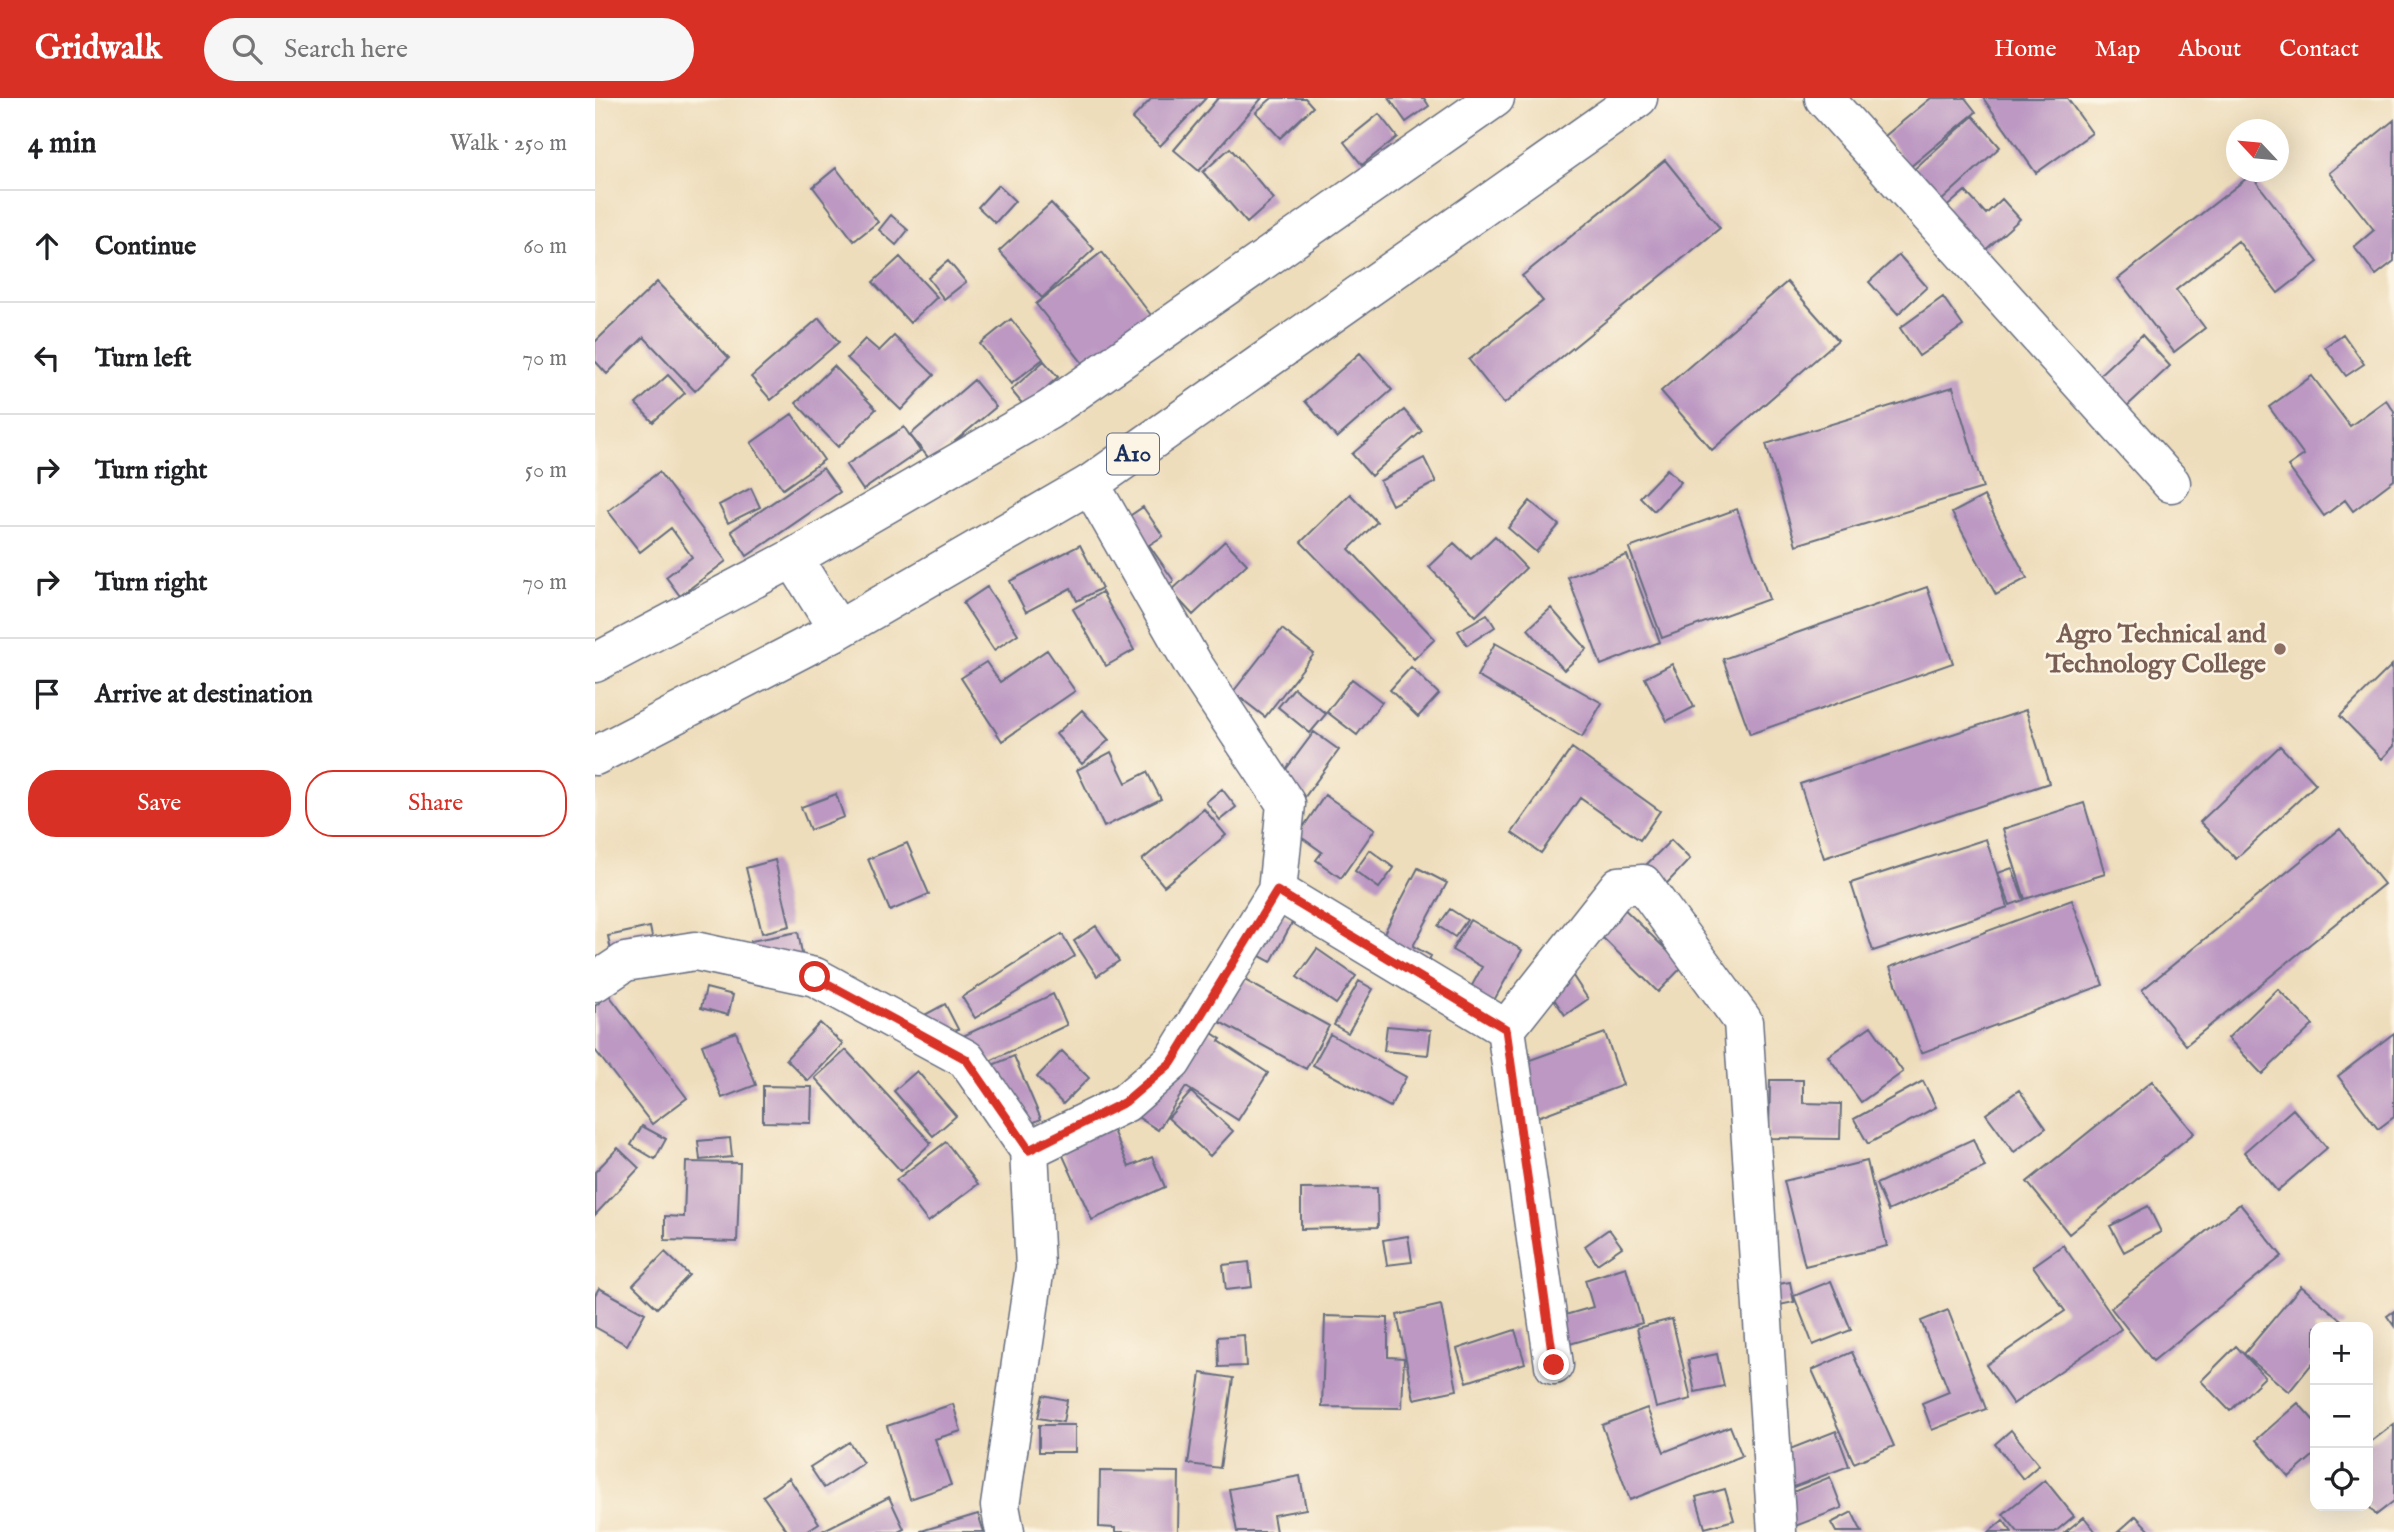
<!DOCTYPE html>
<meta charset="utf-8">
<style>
body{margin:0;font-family:"IM FELL English",serif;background:#f6f6f6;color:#202124}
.controls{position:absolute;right:21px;bottom:21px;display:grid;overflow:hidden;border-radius:14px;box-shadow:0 7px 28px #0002}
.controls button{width:63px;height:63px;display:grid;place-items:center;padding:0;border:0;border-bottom:2px solid #e0e0e0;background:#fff;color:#202124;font:35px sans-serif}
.compass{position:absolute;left:1631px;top:21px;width:63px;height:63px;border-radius:50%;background:#fff;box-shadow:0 7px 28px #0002;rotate:296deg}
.stop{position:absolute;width:21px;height:21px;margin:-16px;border:5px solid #d93025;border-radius:50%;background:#fff}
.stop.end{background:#d93025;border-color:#fff;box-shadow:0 2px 7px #0008}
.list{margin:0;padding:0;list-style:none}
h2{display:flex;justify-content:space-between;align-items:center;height:91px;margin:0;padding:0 28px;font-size:30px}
h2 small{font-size:23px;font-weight:400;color:#757577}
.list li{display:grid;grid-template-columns:46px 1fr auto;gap:21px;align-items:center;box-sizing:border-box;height:112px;padding:0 28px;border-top:2px solid #e0e0e0}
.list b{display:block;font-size:26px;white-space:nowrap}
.list em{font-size:23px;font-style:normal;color:#757577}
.actions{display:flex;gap:14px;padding:21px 28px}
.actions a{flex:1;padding:16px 0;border:2px solid #d93025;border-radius:28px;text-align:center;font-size:24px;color:#d93025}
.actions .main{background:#d93025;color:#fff}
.icon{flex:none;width:38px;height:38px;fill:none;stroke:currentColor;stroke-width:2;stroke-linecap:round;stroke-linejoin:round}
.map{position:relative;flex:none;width:1799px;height:1434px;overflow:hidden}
header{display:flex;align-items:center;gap:42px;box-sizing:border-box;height:98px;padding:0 35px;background:#d93025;color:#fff}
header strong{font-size:33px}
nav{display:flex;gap:38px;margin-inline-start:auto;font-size:24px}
.search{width:490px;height:63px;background:#f6f6f6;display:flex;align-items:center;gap:18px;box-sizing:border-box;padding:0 24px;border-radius:38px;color:#757577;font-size:26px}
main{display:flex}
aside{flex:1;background:#fff}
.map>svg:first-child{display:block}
.building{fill:#bc98c2}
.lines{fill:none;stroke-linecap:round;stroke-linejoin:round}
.minor-casing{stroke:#656c7f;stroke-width:41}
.highway-casing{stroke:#656c7f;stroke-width:41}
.minor{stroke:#fff;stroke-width:38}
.highway{stroke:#fff;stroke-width:38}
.route{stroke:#d93025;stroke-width:9}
.education-dot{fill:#8d6e63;stroke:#fcf5e5;stroke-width:2.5}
.labels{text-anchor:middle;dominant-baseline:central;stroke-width:5;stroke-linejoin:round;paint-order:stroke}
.shield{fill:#fcf5e5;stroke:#5e6a86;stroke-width:2}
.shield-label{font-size:24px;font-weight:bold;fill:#1b2f5e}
.education-label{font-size:26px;font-weight:bold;fill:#785e54;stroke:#fcf5e5;text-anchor:end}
</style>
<header>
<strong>Gridwalk</strong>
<div class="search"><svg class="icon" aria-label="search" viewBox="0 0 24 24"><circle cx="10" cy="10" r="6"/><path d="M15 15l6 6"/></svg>Search here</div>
<nav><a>Home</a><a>Map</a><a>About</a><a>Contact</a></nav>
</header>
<main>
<aside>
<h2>4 min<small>Walk · 250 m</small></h2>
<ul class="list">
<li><svg class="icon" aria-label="ahead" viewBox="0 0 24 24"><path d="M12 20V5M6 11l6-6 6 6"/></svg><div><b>Continue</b></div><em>60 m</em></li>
<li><svg class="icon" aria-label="left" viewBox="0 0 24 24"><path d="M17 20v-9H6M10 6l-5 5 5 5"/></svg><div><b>Turn left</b></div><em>70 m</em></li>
<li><svg class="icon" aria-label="right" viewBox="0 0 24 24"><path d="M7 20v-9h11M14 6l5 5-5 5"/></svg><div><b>Turn right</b></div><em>50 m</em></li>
<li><svg class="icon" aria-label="right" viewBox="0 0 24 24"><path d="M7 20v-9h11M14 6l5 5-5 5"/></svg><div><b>Turn right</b></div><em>70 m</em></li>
<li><svg class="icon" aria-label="arrive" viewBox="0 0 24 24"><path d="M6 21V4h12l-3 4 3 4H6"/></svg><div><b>Arrive at destination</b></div></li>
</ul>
<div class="actions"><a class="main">Save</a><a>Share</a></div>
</aside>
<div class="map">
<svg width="1799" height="1434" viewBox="0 0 1799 1434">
<rect width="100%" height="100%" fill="#fcf5e5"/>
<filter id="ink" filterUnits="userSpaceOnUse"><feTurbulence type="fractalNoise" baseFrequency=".0143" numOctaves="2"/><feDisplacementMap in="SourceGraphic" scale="14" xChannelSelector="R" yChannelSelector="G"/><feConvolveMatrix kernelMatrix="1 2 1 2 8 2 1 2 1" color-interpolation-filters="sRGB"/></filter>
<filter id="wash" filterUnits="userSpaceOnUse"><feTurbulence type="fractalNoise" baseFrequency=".00686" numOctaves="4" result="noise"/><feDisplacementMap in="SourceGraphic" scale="28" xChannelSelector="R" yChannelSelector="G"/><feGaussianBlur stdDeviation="1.57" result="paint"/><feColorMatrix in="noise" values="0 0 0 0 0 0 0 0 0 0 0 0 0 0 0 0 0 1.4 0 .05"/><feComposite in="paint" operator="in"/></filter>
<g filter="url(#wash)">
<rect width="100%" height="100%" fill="#edb"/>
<g id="blocks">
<path class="building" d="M 557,0 L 611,0 L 565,48 L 537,21 Z
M 623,0 L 667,0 L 604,73 L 579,52 Z
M 677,0 L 710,0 L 718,9 L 685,40 L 661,14 Z
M 794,0 L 829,0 L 834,8 L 811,24 Z
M 1336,0 L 1370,0 L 1381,14 L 1315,69 L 1290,38 Z
M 1388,0 L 1472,0 L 1497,35 L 1441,75 Z
M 784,16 L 802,39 L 767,67 L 749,44 Z
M 1378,18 L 1405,49 L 1344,105 L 1316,74 Z
M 1799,22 L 1799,163 L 1781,177 L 1759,149 L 1779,132 L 1734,75 Z
M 635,50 L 679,101 L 652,125 L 608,74 Z
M 1070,62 L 1125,130 L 909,306 L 874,262 L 948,203 L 927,178 Z
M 241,70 L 283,124 L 259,143 L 218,89 Z
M 1656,77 L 1723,164 L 1683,195 L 1643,143 L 1581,192 L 1610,230 L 1579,254 L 1523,181 Z
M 403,87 L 420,103 L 400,125 L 383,109 Z
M 1370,93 L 1391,116 L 1407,101 L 1425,121 L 1387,155 L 1348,112 Z
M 456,105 L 499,151 L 447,200 L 404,153 Z
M 296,117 L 313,132 L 301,147 L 284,132 Z
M 507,154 L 556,217 L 490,268 L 441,206 Z
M 1304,157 L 1332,189 L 1303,216 L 1274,184 Z
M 305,159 L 342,199 L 315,225 L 278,184 Z
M 353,163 L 371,184 L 349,201 L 333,180 Z
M 62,184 L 134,260 L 100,293 L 49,239 L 12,276 L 0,263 L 0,244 Z
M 1192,184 L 1243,242 L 1117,352 L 1066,293 Z
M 1348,199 L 1368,228 L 1324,258 L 1305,230 Z
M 224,220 L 244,244 L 176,302 L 156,279 Z
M 416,221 L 448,261 L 416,286 L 385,246 Z
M 1748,236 L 1769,266 L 1751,278 L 1730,249 Z
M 1547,237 L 1575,268 L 1530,310 L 1502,279 Z
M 299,238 L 339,277 L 306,312 L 252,260 L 270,241 L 284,253 Z
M 765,255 L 797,292 L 742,340 L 710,303 Z
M 449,263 L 463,279 L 430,309 L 416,292 Z
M 239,268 L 281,311 L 243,349 L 201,305 Z
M 73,277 L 90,295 L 58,324 L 41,306 Z
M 1717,278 L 1755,328 L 1791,302 L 1799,313 L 1799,382 L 1758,413 L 1750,402 L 1729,418 L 1693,368 L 1709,357 L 1674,309 Z
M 379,282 L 401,309 L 336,363 L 315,337 Z
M 1358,289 L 1388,390 L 1201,447 L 1171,346 Z
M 809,312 L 827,333 L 776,378 L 757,356 Z
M 197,316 L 229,362 L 188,391 L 156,345 Z
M 309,329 L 325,353 L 268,392 L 251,367 Z
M 829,360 L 841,384 L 797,407 L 785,383 Z
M 228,370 L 245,394 L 152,458 L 136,433 Z
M 1072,371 L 1086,384 L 1059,413 L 1045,399 Z
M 64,374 L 131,463 L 85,498 L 71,479 L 97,459 L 76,430 L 45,454 L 13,413 Z
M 156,390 L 165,409 L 133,425 L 124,407 Z
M 755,396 L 782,424 L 754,451 L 840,541 L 819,561 L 706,444 Z
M 1389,398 L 1432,480 L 1401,497 L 1357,415 Z
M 935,403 L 964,427 L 941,454 L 913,430 Z
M 548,409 L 568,438 L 554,447 L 579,483 L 556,499 L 511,434 Z
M 1142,411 L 1174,501 L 1067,540 L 1034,450 Z
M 900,438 L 931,470 L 881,518 L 834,469 L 859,445 L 876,461 Z
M 630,443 L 652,466 L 598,517 L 576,493 Z
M 485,447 L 507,490 L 482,503 L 476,490 L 431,514 L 415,483 Z
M 1032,457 L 1065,544 L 1006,567 L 973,479 Z
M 392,489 L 423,536 L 399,552 L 368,505 Z
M 1332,489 L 1358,565 L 1155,636 L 1128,561 Z
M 507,494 L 539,552 L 511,568 L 478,511 Z
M 956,510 L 992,551 L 969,572 L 933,531 Z
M 892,516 L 900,529 L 872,547 L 863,533 Z
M 687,531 L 719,556 L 670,619 L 638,594 Z
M 900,545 L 1007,605 L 987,639 L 882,578 Z
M 452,552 L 480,593 L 407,643 L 366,580 L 391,564 L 405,584 Z
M 1077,566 L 1099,609 L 1072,623 L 1050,580 Z
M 1797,567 L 1799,648 L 1787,661 L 1745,618 Z
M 816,569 L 844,596 L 823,619 L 795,592 Z
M 757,581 L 787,604 L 762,637 L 732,614 Z
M 699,590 L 731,616 L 715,635 L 683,609 Z
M 487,612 L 514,642 L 487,666 L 461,636 Z
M 1431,612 L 1454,685 L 1229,760 L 1205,686 Z
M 719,634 L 744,652 L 693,722 L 667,703 Z
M 1685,648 L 1721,686 L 1641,761 L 1605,724 Z
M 977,650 L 1065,713 L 1045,742 L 985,700 L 946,755 L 917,735 Z
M 516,654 L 531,685 L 552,674 L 566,701 L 509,729 L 482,672 Z
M 627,691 L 641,709 L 625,722 L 611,704 Z
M 241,696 L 249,719 L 215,732 L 206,709 Z
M 730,697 L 780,731 L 746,780 L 721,762 L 727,754 L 703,737 Z
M 1489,705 L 1510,776 L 1430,801 L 1408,731 Z
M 609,711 L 631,737 L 569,788 L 547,762 Z
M 1745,731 L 1789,786 L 1591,947 L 1547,892 Z
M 1391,741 L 1413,809 L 1278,853 L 1256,785 Z
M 1076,742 L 1095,761 L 1055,803 L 1035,783 Z
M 312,745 L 334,796 L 295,813 L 273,761 Z
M 775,752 L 799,770 L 784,790 L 760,773 Z
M 180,762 L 195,828 L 167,835 L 151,770 Z
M 823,770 L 852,785 L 818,848 L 836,858 L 824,881 L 778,856 Z
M 1417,770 L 1429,802 L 1415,807 L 1403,775 Z
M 1017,799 L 1088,868 L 1063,894 L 1005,837 Z
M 1477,802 L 1508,887 L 1326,955 L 1295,869 Z
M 673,808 L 698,823 L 676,864 L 650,850 Z
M 855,811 L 872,822 L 860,839 L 843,828 Z
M 875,822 L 927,852 L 897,906 L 874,893 L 887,869 L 857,852 Z
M 501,828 L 524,863 L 502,878 L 479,843 Z
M 55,829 L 62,864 L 20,873 L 13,838 Z
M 203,834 L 208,861 L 161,870 L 156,843 Z
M 467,836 L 480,858 L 380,920 L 367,899 Z
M 722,851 L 761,878 L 741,906 L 702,879 Z
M 970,866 L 993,901 L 970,917 L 946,882 Z
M 635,874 L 734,928 L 711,971 L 612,917 Z
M 764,883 L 778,891 L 753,935 L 739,927 Z
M 111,890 L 138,897 L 133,917 L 106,910 Z
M 1683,891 L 1718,927 L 1667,976 L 1633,940 Z
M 458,896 L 472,927 L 382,969 L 368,938 Z
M 14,897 L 92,1000 L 57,1026 L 0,952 L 0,908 Z
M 350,906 L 363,931 L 327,951 L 313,926 Z
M 598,923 L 626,941 L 624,943 L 673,975 L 643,1022 L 591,989 L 563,1032 L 538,1016 Z
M 225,925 L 248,946 L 213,983 L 191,961 Z
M 792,928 L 836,932 L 833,957 L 789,953 Z
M 1276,928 L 1308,974 L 1266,1004 L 1233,958 Z
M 141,934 L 161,987 L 127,1000 L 107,947 Z
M 1010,935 L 1028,987 L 940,1020 L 921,967 Z
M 1799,935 L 1799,1019 L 1783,1031 L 1743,978 Z
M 735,936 L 811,979 L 795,1009 L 718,967 Z
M 251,952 L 336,1045 L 306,1073 L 220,980 Z
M 467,953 L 494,980 L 468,1006 L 442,979 Z
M 419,958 L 446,1021 L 411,1037 L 383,973 Z
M 322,973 L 361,1018 L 338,1038 L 299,993 Z
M 1175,982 L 1208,982 L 1208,1005 L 1246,1006 L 1245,1041 L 1174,1040 Z
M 1328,983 L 1341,1009 L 1273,1046 L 1259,1021 Z
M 1557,983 L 1599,1035 L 1474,1136 L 1432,1084 Z
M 168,988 L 217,989 L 216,1025 L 168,1024 Z
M 1424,992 L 1451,1030 L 1419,1054 L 1391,1016 Z
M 596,994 L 638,1033 L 615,1058 L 573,1020 Z
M 1698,1011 L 1732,1050 L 1682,1093 L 1649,1054 Z
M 47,1028 L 71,1041 L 60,1061 L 36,1047 Z
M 516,1028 L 534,1069 L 557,1059 L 570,1089 L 497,1122 L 465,1051 Z
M 135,1040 L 137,1059 L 105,1062 L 103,1043 Z
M 1378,1041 L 1390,1069 L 1293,1113 L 1281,1086 Z
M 351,1044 L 383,1086 L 333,1124 L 301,1082 Z
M 23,1050 L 44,1070 L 0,1117 L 0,1074 Z
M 1272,1063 L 1292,1148 L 1210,1168 L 1189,1083 Z
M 91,1064 L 145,1065 L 142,1144 L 70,1142 L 70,1118 L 89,1119 Z
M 782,1090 L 783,1129 L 706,1131 L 706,1091 Z
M 1645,1106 L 1687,1158 L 1558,1263 L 1516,1210 Z
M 1553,1108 L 1566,1134 L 1529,1154 L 1515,1128 Z
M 1014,1131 L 1027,1149 L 1002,1166 L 990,1148 Z
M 813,1138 L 817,1164 L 792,1167 L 788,1142 Z
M 1468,1147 L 1526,1231 L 1418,1306 L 1391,1267 L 1470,1213 L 1438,1168 Z
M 70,1154 L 94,1177 L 62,1210 L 38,1187 Z
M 654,1164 L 657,1189 L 631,1192 L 628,1167 Z
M 1031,1169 L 1047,1225 L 954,1252 L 946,1224 L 998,1209 L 990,1182 Z
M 1236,1183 L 1256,1232 L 1218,1247 L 1199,1198 Z
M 1195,1184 L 1199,1204 L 1166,1211 L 1162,1190 Z
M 1706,1188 L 1751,1226 L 1748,1229 L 1720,1229 L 1720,1262 L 1694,1294 L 1649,1256 Z
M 4,1190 L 50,1215 L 32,1247 L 0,1229 L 0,1197 Z
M 846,1207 L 862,1292 L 819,1301 L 802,1217 Z
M 1353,1212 L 1391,1311 L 1337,1332 L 1327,1305 L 1354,1294 L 1326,1223 Z
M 1799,1213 L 1799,1228 L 1792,1218 Z
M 730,1218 L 793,1220 L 793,1259 L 809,1260 L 807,1310 L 727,1309 Z
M 1077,1221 L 1096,1301 L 1061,1310 L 1042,1230 Z
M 920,1232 L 930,1265 L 872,1284 L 862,1251 Z
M 649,1237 L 651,1268 L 624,1269 L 623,1239 Z
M 1641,1248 L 1670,1279 L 1635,1313 L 1606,1283 Z
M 1257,1254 L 1299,1348 L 1259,1365 L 1217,1272 Z
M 1122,1256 L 1129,1288 L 1100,1294 L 1093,1262 Z
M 606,1275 L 638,1280 L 625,1370 L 593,1366 Z
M 448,1297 L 472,1302 L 468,1324 L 443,1320 Z
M 1703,1305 L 1720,1324 L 1720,1356 L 1694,1379 L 1661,1342 Z
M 358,1306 L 366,1333 L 340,1341 L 356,1387 L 315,1401 L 292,1328 Z
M 1052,1310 L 1069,1354 L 1135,1328 L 1147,1358 L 1035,1402 L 1007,1327 Z
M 1799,1326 L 1799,1403 L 1781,1417 L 1773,1407 L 1773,1346 Z
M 444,1327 L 480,1327 L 480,1354 L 444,1354 Z
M 1416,1332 L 1444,1367 L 1428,1381 L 1400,1346 Z
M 1241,1333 L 1254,1368 L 1180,1396 L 1167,1362 Z
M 254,1344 L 268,1365 L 229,1390 L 215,1369 Z
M 505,1373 L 584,1374 L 583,1434 L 520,1434 L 520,1430 L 504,1429 Z
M 705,1378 L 711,1411 L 678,1417 L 681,1434 L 642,1434 L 634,1391 Z
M 1235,1379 L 1247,1410 L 1190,1432 L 1178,1402 Z
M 194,1380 L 224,1425 L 210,1434 L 193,1434 L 168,1398 Z
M 1450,1382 L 1479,1418 L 1460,1434 L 1423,1434 L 1408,1416 Z
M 1130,1391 L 1139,1422 L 1110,1430 L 1101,1399 Z
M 294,1399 L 309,1431 L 303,1434 L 225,1434 Z
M 1257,1414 L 1267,1434 L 1241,1434 L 1236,1425 Z
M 383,1416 L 389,1434 L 326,1434 L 326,1433 Z
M 1541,1418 L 1556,1434 L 1523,1434 Z
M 1489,1419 L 1501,1434 L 1470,1434 Z
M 1408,1422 L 1417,1434 L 1394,1434 Z"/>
</g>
</g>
<g filter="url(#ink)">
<use href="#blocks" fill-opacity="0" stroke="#656c7f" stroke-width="2"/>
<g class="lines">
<g class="minor-casing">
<path id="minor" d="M 1229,0 L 1576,385
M 682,793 L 911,931 L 1024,788 L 1048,786 L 1148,923 L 1182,1434
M 0,884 L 30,864 L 100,853 L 220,879 L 371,961 L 434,1052 L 440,1169 L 405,1408 L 410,1434
M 911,931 L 959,1267
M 434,1052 L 530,1005 L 577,964 L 682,793 L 691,706 L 598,566 L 495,386"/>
</g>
<g class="highway-casing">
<path id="highway" d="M 198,460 L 243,532
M 0,565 L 198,460 L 454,312 L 900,0
M 0,658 L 243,532 L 495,386 L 1043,0"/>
</g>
<use href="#minor" class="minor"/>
<use href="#highway" class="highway"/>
</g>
</g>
<g class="lines" filter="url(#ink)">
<path class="route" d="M 220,879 L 371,961 L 434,1052 L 530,1004 L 577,964 L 682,793 L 911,931 L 959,1267"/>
</g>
<circle class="education-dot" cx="1685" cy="551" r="7"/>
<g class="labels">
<rect class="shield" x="512" y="335.5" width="52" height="41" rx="5"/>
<g class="shield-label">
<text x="538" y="356">A10</text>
</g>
<g class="education-label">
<text x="1671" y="536">Agro Technical and<tspan x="1671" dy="30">Technology College</tspan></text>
</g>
</g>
</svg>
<div class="controls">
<button>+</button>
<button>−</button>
<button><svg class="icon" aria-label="locate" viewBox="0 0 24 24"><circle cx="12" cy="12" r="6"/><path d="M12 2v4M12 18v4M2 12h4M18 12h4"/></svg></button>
</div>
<svg class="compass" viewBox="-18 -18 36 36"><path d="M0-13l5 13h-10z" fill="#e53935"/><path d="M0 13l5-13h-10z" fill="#757577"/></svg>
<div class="stop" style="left:220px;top:879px"></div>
<div class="stop end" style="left:959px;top:1267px"></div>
</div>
</main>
